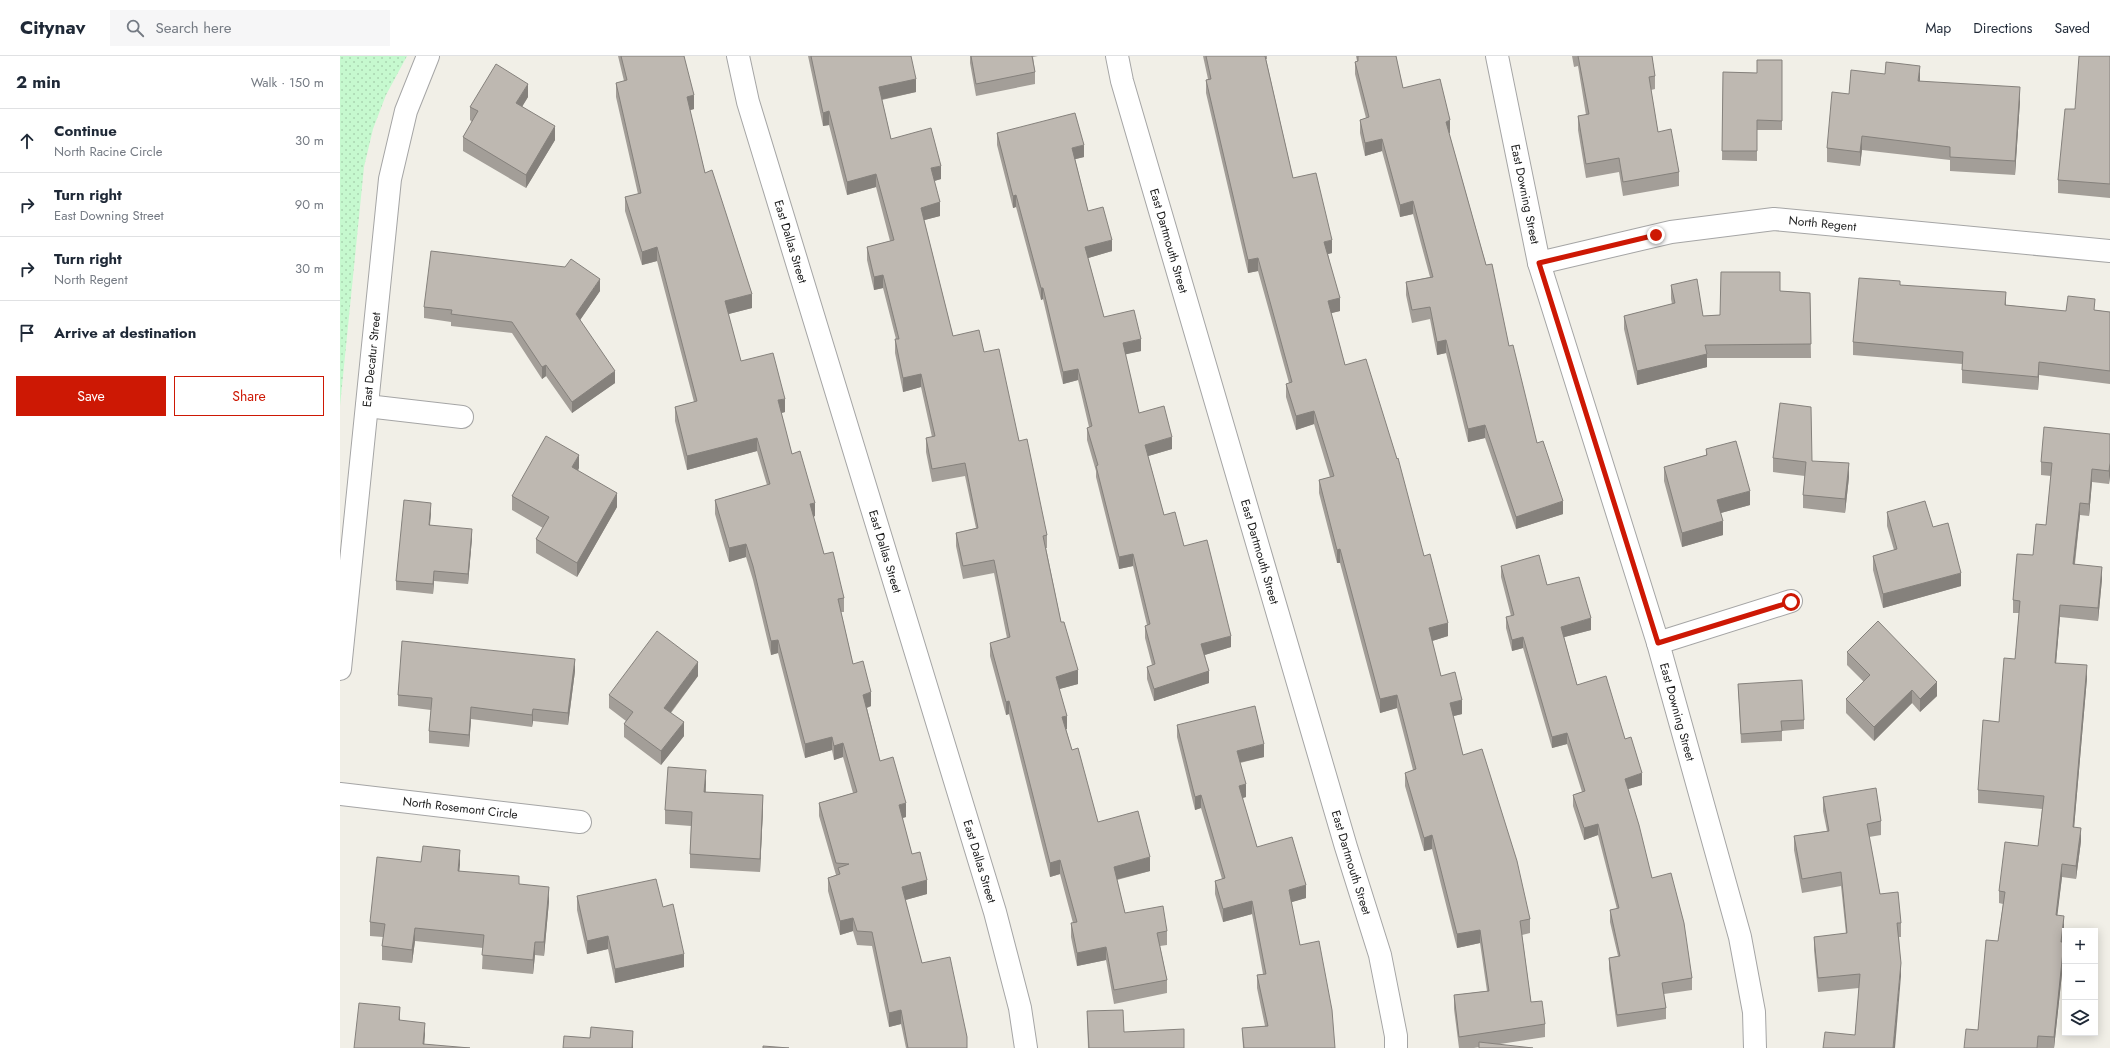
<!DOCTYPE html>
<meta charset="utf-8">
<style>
body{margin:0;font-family:Jost,sans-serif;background:#f6f6f7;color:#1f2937}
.controls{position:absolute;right:12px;bottom:12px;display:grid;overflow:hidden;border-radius:0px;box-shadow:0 2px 10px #0003}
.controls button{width:36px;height:36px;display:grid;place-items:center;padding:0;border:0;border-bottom:1px solid #e0e1e3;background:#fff;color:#1f2937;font:20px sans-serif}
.stop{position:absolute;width:12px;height:12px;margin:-9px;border:3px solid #cd1804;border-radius:50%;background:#fff}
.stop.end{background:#cd1804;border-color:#fff;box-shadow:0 1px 4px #0008}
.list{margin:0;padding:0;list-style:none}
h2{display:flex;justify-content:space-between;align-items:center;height:52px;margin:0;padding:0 16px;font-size:17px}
h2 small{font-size:13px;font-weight:400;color:#747a83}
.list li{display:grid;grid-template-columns:26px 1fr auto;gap:12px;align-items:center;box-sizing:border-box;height:64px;padding:0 16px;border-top:1px solid #e0e1e3}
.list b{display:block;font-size:15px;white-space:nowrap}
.list p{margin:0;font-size:13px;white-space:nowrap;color:#747a83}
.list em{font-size:13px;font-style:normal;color:#747a83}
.actions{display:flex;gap:8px;padding:12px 16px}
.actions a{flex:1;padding:9px 0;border:1px solid #cd1804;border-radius:0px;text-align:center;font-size:14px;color:#cd1804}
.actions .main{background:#cd1804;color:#fff}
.icon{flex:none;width:22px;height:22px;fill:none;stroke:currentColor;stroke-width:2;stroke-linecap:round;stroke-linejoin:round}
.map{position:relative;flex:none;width:1770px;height:992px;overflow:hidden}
header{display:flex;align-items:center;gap:24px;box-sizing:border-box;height:56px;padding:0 20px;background:#fff;border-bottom:1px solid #e0e1e3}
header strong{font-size:19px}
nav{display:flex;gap:22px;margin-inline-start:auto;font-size:14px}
.search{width:280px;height:36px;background:#f6f6f7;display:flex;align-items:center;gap:10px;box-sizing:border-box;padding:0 14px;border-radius:0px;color:#747a83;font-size:15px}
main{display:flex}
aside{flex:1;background:#fff}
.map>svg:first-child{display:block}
.park{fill:url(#park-dots)}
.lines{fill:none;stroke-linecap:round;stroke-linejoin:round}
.street-casing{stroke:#a5a5a5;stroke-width:24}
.street{stroke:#fff;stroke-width:22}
.wall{fill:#a39e98}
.shaded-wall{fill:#85817c}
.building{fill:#beb8b1;stroke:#85817c}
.route{stroke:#cd1804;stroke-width:5}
.labels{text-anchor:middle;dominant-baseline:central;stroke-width:3.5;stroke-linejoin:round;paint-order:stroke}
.street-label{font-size:12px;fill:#212121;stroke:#fff}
</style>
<header>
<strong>Citynav</strong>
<div class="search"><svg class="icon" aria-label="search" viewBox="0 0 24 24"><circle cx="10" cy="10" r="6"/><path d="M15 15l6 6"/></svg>Search here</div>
<nav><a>Map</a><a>Directions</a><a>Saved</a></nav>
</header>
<main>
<aside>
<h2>2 min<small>Walk · 150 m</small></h2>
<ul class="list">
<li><svg class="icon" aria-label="ahead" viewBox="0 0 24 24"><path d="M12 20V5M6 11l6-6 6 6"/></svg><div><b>Continue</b><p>North Racine Circle</p></div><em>30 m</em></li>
<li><svg class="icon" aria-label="right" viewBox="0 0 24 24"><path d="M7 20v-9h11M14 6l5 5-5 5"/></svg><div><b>Turn right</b><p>East Downing Street</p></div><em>90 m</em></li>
<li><svg class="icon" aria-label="right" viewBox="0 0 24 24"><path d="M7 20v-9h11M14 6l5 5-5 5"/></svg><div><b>Turn right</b><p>North Regent</p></div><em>30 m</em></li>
<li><svg class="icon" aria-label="arrive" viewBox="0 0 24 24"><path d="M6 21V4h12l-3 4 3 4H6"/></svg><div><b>Arrive at destination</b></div></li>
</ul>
<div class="actions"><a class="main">Save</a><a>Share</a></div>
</aside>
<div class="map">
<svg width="1770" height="992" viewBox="0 0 1770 992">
<defs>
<pattern id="park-dots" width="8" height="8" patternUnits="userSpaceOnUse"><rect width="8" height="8" fill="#c6f9cf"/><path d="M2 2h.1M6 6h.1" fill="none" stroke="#aad5b1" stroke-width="1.8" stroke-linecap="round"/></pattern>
</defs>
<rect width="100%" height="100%" fill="#f1efe7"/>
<path class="park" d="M 0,0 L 67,0 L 46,39 L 33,73 L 24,111 L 0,350 Z"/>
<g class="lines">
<g class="street-casing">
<g id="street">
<path id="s1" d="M 398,0 L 408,46 L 655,856 L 680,952 L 686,992"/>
<path id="s2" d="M 777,0 L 782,25 L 1006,791 L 1040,899 L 1056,980 L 1056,992"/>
<path id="s3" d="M 1157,0 L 1199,207 L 1318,587 L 1400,881 L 1414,956 L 1415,992"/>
<path id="s4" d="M 1199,207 L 1331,176 L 1434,163 L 1770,195"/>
<path d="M 27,350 L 122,361"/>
<path d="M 1318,587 L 1451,545"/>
<path id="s5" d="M 0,613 L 50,123 L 66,55 L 88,0"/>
<path id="s6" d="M 0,738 L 240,766"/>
</g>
</g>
<use href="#street" class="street"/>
</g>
<path class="wall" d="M 278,0 L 344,0 L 354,53 L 350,54 L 365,117 L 412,252 L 388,258 L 401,305 L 445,356 L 441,357 L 452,398 L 475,460 L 473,461 L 484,498 L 504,542 L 504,556 L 501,556 L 513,608 L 531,650 L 527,652 L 540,705 L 566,761 L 562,762 L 572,798 L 587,838 L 565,844 L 582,907 L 627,992 L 566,992 L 561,968 L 549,971 L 532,890 L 517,889 L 513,875 L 500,879 L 488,835 L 488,822 L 496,819 L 479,760 L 479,747 L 513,737 L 503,701 L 494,704 L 492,694 L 465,702 L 438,597 L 431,599 L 413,524 L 406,501 L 389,506 L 375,458 L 375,444 L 427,429 L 417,395 L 347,414 L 335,365 L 335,351 L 354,346 L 317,205 L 302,209 L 285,155 L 285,141 L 298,138 L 276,41 L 276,27 L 284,25 Z
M 468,0 L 571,0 L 576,36 L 542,44 L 551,83 L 601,123 L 594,125 L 600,160 L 584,164 L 613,280 L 644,296 L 679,385 L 707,479 L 707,492 L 706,492 L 721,566 L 738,628 L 719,633 L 727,673 L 726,673 L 732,694 L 758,766 L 810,815 L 777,824 L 785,857 L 827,875 L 827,889 L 820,890 L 827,924 L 827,937 L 774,948 L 766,904 L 737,910 L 731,881 L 731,867 L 733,867 L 720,818 L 710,821 L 669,658 L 666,659 L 650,600 L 650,587 L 667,582 L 654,517 L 623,523 L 616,490 L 616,477 L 636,472 L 625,420 L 592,426 L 586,396 L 586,382 L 592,381 L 581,331 L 563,336 L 555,297 L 555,283 L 556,283 L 543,232 L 534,234 L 527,204 L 527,191 L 550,185 L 536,131 L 507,139 L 489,69 L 483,70 Z
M 630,0 L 698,0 L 693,1 L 695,16 L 695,28 L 636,40 L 630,7 Z
M 863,0 L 927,0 L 927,3 L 926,3 L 953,122 L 992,197 L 988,198 L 1000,255 L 991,257 L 1005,309 L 1084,500 L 1108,580 L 1092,585 L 1101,620 L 1122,658 L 1113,660 L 1123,699 L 1190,863 L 1190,877 L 1182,879 L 1191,946 L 1205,968 L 1205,981 L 1134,992 L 1119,992 L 1114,953 L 1114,939 L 1147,935 L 1140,887 L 1117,892 L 1092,793 L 1084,795 L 1065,730 L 1065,717 L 1073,714 L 1057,652 L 1040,657 L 1000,507 L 997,507 L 979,437 L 979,424 L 990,421 L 974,368 L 956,374 L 946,341 L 946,328 L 949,327 L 918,215 L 908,217 L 866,37 L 866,24 L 868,23 Z
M 1016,0 L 1056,0 L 1063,32 L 1110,77 L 1109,77 L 1169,290 L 1197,387 L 1223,458 L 1176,473 L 1145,382 L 1128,386 L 1106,297 L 1097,299 L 1090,263 L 1072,267 L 1066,239 L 1066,226 L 1090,221 L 1073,158 L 1060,161 L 1042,95 L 1025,100 L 1020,77 L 1020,64 L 1026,62 L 1015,18 L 1015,6 L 1017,5 Z
M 1232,0 L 1312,0 L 1315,20 L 1315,33 L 1311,34 L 1318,76 L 1339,116 L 1339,130 L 1283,140 L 1279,116 L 1246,122 L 1238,74 L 1238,60 L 1246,59 L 1238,10 L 1234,11 Z
M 1770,0 L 1770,142 L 1718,137 L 1718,124 Z
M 1442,4 L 1442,74 L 1417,74 L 1417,105 L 1382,104 L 1383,16 L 1417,17 Z
M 1580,25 L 1680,45 L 1675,119 L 1610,115 L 1610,104 L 1522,94 L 1520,110 L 1487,106 L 1487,92 L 1509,38 Z
M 188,41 L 182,50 L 215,84 L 186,132 L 123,95 L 123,81 L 132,66 L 130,64 L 130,51 Z
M 657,77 L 744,101 L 735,103 L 748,155 L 772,195 L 748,202 L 764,261 L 801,295 L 785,298 L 799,357 L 832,393 L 808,400 L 824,459 L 844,490 L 891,591 L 865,599 L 869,627 L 814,645 L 807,623 L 807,611 L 812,609 L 805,582 L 805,570 L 807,569 L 793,510 L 779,513 L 756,421 L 756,415 L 747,384 L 747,372 L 749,371 L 738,324 L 723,328 L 703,243 L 701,244 L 676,151 L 673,152 L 657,89 Z
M 1331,229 L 1363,260 L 1380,259 L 1440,235 L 1470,237 L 1471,302 L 1367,302 L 1367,311 L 1297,329 L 1284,273 L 1284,260 L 1332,248 L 1331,243 Z
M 1560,229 L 1666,249 L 1726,255 L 1755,254 L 1770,256 L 1770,328 L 1699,319 L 1698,334 L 1622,327 L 1622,308 L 1513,299 L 1513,286 Z
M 260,235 L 240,264 L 275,327 L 232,357 L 206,320 L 202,323 L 172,277 L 111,270 L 111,266 L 84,262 L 84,251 Z
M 1770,378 L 1770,419 L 1769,428 L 1752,426 L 1749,460 L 1740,459 L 1735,508 L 1762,523 L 1758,565 L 1720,561 L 1716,607 L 1747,622 L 1734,772 L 1741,785 L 1736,823 L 1722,821 L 1717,859 L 1724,872 L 1722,886 L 1724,899 L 1714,992 L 1624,992 L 1638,974 L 1658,885 L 1663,848 L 1659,847 L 1659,835 L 1698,790 L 1702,753 L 1638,747 L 1638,734 L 1659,666 L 1675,603 L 1679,557 L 1673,557 L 1673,544 L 1706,469 L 1711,420 L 1701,419 L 1701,406 Z
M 1366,393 L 1410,449 L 1381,457 L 1383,479 L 1342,491 L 1324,425 L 1324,411 L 1366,399 Z
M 1433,402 L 1472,405 L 1509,421 L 1505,457 L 1463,452 L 1463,439 L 1465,420 L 1433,416 Z
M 239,412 L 238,415 L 277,451 L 237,521 L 196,497 L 196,483 L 203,472 L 172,454 L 172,440 Z
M 91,456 L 90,469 L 132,482 L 128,528 L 94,525 L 93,538 L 56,534 L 56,525 Z
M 1547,456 L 1593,471 L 1621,530 L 1543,552 L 1533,514 L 1533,500 L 1554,494 L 1547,470 Z
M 1161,510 L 1207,529 L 1251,574 L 1224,581 L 1237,629 L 1285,683 L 1302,729 L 1288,733 L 1312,822 L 1352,922 L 1352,934 L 1324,938 L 1326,952 L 1326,963 L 1277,971 L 1269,913 L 1269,902 L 1278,900 L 1270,866 L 1270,854 L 1277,853 L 1258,779 L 1244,784 L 1233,750 L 1233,739 L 1242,736 L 1227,688 L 1212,692 L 1183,592 L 1172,595 L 1166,572 L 1166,561 L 1171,560 L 1161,521 Z
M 1507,596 L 1597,640 L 1580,656 L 1572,647 L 1534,685 L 1506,657 L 1506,643 L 1524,626 L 1507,609 Z
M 235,615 L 228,669 L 193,665 L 192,671 L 131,663 L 129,691 L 89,687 L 89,675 L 91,654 L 58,650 L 58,639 Z
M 358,620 L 331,657 L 344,680 L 321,709 L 284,681 L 284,668 L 286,665 L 269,652 L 269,639 Z
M 1398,628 L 1464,664 L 1464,673 L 1442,675 L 1442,685 L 1401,687 Z
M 837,669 L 924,701 L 900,707 L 906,741 L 902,742 L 917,791 L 966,842 L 951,846 L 960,889 L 995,992 L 903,992 L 902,972 L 925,970 L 917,932 L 917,919 L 923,918 L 912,858 L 883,866 L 875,838 L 875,825 L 882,823 L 861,752 L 855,754 L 837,681 Z
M 366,727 L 366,736 L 423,753 L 420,816 L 350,812 L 350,798 L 351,770 L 325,768 L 325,754 Z
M 1483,741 L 1541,765 L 1541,779 L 1529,781 L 1540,838 L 1561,867 L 1561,881 L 1559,881 L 1561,920 L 1515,979 L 1519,932 L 1478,936 L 1474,894 L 1474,881 L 1506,878 L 1501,830 L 1462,837 L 1454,794 L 1454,780 L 1487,775 L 1483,755 Z
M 81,806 L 120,808 L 119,815 L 179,828 L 209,845 L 204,900 L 195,899 L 193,918 L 142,913 L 143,892 L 75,885 L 72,907 L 42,904 L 42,890 L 43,881 L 30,880 L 30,866 Z
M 237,840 L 323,851 L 344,911 L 275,927 L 268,893 L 247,898 L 237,854 Z
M 747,955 L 784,976 L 844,992 L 748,992 Z"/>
<path class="shaded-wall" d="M 1580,10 L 1580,24 L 1578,38 L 1578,25 Z
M 576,23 L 576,36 L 539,44 L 539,31 Z
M 188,28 L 188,41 L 176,61 L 176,47 Z
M 1680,31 L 1680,45 L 1675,119 L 1675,105 Z
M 354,39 L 354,53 L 347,55 L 347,41 Z
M 489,55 L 489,69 L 483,70 L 483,57 Z
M 1110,64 L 1110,77 L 1106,78 L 1106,66 Z
M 215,70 L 215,84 L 186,132 L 186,119 Z
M 1522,80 L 1522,94 L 1520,110 L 1520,96 Z
M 1042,83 L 1042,95 L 1025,100 L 1025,87 Z
M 744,89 L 744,101 L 732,104 L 732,92 Z
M 601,110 L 601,123 L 591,126 L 591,112 Z
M 536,118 L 536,131 L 507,139 L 507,126 Z
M 676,139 L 676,151 L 673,152 L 673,140 Z
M 1073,145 L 1073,158 L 1060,161 L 1060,149 Z
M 600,146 L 600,160 L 581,165 L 581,152 Z
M 772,184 L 772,195 L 745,203 L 745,191 Z
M 992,184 L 992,197 L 984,199 L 984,186 Z
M 317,191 L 317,205 L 302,209 L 302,196 Z
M 918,202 L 918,215 L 908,217 L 908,204 Z
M 543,219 L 543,232 L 534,234 L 534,221 Z
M 260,223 L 260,235 L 236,270 L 236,258 Z
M 701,232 L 703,232 L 703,243 L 701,244 Z
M 1666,236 L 1666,248 L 1665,261 L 1665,249 Z
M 412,238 L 412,252 L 385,259 L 385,245 Z
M 1000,242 L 1000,255 L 988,258 L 988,245 Z
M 801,283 L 801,295 L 783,299 L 783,287 Z
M 1106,284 L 1106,297 L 1097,299 L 1097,286 Z
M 1367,298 L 1367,311 L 1297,329 L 1297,315 Z
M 1699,306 L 1699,319 L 1698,334 L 1698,321 Z
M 206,309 L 206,320 L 202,323 L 202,311 Z
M 738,313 L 738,324 L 723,328 L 723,316 Z
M 275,315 L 275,327 L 232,357 L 232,346 Z
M 581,318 L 581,331 L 563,336 L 563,322 Z
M 445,343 L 445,356 L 438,358 L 438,344 Z
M 974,355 L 974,368 L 956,374 L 956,360 Z
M 1145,369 L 1145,382 L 1128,386 L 1128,373 Z
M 832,381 L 832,393 L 805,401 L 805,389 Z
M 417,382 L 417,395 L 347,414 L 347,400 Z
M 239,399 L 239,412 L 232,425 L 232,411 Z
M 1509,407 L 1509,421 L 1505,457 L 1505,443 Z
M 1770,407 L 1770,419 L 1769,428 L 1769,415 Z
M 1752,413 L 1752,426 L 1749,460 L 1749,448 Z
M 1410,435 L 1410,449 L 1377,458 L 1377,444 Z
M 277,437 L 277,451 L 237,521 L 237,507 Z
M 1223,445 L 1223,458 L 1176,473 L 1176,461 Z
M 91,447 L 91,456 L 89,478 L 89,469 Z
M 475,447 L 475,460 L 470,462 L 470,448 Z
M 1740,447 L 1740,459 L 1733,520 L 1733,508 Z
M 1383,465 L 1383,479 L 1342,491 L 1342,477 Z
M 132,473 L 132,482 L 128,528 L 128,518 Z
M 406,488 L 406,501 L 389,506 L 389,492 Z
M 1000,493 L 1000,507 L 997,507 L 997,494 Z
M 793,498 L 793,510 L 779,513 L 779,501 Z
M 1762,511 L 1762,523 L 1758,565 L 1758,552 Z
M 94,515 L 94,525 L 93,538 L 93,528 Z
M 1621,517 L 1621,530 L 1543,552 L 1543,538 Z
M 1720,549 L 1720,561 L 1715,619 L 1715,607 Z
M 1251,562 L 1251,574 L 1221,582 L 1221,571 Z
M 1108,567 L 1108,580 L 1089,586 L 1089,572 Z
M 891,580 L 891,591 L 861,600 L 861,588 Z
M 1183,581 L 1183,592 L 1172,595 L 1172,584 Z
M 438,584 L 438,597 L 431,599 L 431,585 Z
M 235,603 L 235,615 L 228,669 L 228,657 Z
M 358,606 L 358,620 L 324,665 L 324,652 Z
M 1747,609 L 1747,622 L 1733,784 L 1733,771 Z
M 738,614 L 738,628 L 716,634 L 716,621 Z
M 869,615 L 869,627 L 814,645 L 814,633 Z
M 1597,626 L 1597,640 L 1580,656 L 1580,643 Z
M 1572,634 L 1572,647 L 1534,685 L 1534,671 Z
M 531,636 L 531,650 L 523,653 L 523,639 Z
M 1057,639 L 1057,652 L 1040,657 L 1040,643 Z
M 1122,644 L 1122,658 L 1110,661 L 1110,647 Z
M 669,645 L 669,658 L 666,659 L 666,646 Z
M 131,651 L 131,663 L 129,691 L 129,679 Z
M 193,653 L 193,665 L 192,671 L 192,659 Z
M 727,660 L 727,673 L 722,675 L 722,661 Z
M 344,666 L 344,680 L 321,709 L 321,695 Z
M 1227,677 L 1227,688 L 1212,692 L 1212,681 Z
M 492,681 L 492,694 L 465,702 L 465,688 Z
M 503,687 L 503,701 L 494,704 L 494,690 Z
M 924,688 L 924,701 L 897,707 L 897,695 Z
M 366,714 L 366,727 L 364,749 L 364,736 Z
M 1302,717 L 1302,729 L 1285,734 L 1285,723 Z
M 906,728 L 906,741 L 899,743 L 899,730 Z
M 423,739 L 423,753 L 420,816 L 420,803 Z
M 861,739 L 861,752 L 855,754 L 855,741 Z
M 566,747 L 566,761 L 559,763 L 559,749 Z
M 1258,768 L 1258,779 L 1244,784 L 1244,772 Z
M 1741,772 L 1741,785 L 1736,823 L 1736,810 Z
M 1092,779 L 1092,793 L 1084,795 L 1084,782 Z
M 120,794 L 120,808 L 118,828 L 118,815 Z
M 810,801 L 810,815 L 774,824 L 774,811 Z
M 720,804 L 720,818 L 710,821 L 710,807 Z
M 1722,808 L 1722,821 L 1716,871 L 1716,859 Z
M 587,824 L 587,838 L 562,845 L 562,831 Z
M 966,829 L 966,842 L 949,847 L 949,834 Z
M 209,831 L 209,845 L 204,900 L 204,886 Z
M 912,845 L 912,858 L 883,866 L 883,853 Z
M 1724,860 L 1724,872 L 1721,898 L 1721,886 Z
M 513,862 L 513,875 L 500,879 L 500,865 Z
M 75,872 L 75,885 L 72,907 L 72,894 Z
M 1140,874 L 1140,887 L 1117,892 L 1117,878 Z
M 268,880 L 268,893 L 247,898 L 247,885 Z
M 195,886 L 195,899 L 193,918 L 193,904 Z
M 1724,886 L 1724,899 L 1714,992 L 1714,981 Z
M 766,891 L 766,904 L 737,910 L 737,897 Z
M 344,898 L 344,911 L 275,927 L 275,913 Z
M 1561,907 L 1561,920 L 1555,992 L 1553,992 Z
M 60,951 L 60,964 L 59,977 L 59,964 Z
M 561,954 L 561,968 L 549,971 L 549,957 Z
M 85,967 L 85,979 L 84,992 L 83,988 Z
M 293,975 L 293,992 L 292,992 Z"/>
<path class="building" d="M 281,0 L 344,0 L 354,39 L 347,41 L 365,117 L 372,114 L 412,238 L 385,245 L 401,305 L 433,297 L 445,343 L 438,344 L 452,398 L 460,395 L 475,447 L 470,448 L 484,498 L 493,496 L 504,542 L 498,543 L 513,608 L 523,605 L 531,636 L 523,639 L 540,705 L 553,701 L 566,747 L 559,749 L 572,798 L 580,796 L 587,824 L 562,831 L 582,907 L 610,901 L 627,981 L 627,992 L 568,992 L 561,954 L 549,957 L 532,876 L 517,875 L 513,862 L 500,865 L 488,822 L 500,818 L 498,812 L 509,808 L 496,807 L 479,747 L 517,736 L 503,687 L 494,690 L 492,681 L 465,688 L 438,584 L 431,585 L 413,510 L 406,488 L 389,492 L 375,444 L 430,428 L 417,382 L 347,400 L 335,351 L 357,345 L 317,191 L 302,196 L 285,141 L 301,137 L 276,27 L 287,24 Z
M 471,0 L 571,0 L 576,23 L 539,31 L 551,83 L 591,72 L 601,110 L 591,112 L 600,146 L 581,152 L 613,280 L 639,274 L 644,296 L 659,293 L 679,385 L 687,383 L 707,479 L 703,480 L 721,566 L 724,566 L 738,614 L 716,621 L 727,660 L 722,661 L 732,694 L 738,692 L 758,766 L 798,755 L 810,801 L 774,811 L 785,857 L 823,850 L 827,875 L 817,877 L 827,924 L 774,934 L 766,891 L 737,897 L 731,867 L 737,866 L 720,804 L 710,807 L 669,645 L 666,646 L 650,587 L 670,581 L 654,504 L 623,510 L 616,477 L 638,472 L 625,407 L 592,413 L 586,382 L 595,380 L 581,318 L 563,322 L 555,283 L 559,283 L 543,219 L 534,221 L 527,191 L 554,184 L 536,118 L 507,126 L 489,55 L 483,57 Z
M 631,0 L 692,0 L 695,16 L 636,28 Z
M 866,0 L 925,0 L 953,122 L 976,117 L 992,184 L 984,186 L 1000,242 L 988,245 L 1005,309 L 1026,303 L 1057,403 L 1058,402 L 1084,500 L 1090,498 L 1108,567 L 1089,572 L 1101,620 L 1115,616 L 1122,644 L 1110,647 L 1123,699 L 1142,693 L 1177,805 L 1190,863 L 1180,865 L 1191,946 L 1202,945 L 1205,968 L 1119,981 L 1114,939 L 1149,935 L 1140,874 L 1117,878 L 1092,779 L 1084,782 L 1065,717 L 1076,713 L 1057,639 L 1040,643 L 1000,493 L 997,494 L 979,424 L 994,420 L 974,355 L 956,360 L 946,328 L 952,326 L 918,202 L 908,204 L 866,24 L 871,23 Z
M 1018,0 L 1056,0 L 1063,32 L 1100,23 L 1110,64 L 1106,66 L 1146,209 L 1152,208 L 1169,290 L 1173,289 L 1197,387 L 1203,385 L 1223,445 L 1176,461 L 1145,369 L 1128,373 L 1106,284 L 1097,286 L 1090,251 L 1072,254 L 1066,226 L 1093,221 L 1073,145 L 1060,149 L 1042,83 L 1025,87 L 1020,64 L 1029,61 L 1015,6 L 1018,5 Z
M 1238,0 L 1312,0 L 1315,20 L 1309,21 L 1318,76 L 1331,73 L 1339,116 L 1283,126 L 1279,102 L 1246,108 L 1238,60 L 1249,58 Z
M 1739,0 L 1770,0 L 1770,128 L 1718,124 L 1725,53 L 1735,53 Z
M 1417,4 L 1442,4 L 1442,65 L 1417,64 L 1417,95 L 1382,95 L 1383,16 L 1417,17 Z
M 1546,6 L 1580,10 L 1578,25 L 1680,31 L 1675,105 L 1610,101 L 1610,91 L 1522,80 L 1520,96 L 1487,92 L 1492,36 L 1509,38 L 1511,14 L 1545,18 Z
M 156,8 L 188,28 L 176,47 L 215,70 L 186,119 L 123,81 L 138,55 L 130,51 Z
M 735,57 L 744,89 L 732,92 L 748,155 L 763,151 L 772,184 L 745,191 L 764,261 L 794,254 L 801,283 L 783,287 L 799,357 L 824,350 L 832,381 L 805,389 L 824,459 L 835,456 L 844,490 L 867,484 L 891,580 L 861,588 L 869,615 L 814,633 L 807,611 L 815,608 L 805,570 L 810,568 L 793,498 L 779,501 L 756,410 L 758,409 L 747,372 L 752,370 L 738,313 L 723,316 L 703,232 L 701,232 L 676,139 L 673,140 L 657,77 Z
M 91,195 L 225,211 L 231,203 L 260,223 L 236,258 L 275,315 L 232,346 L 206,309 L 202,311 L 172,266 L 111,258 L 112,254 L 84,251 Z
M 1381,216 L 1440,216 L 1440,235 L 1470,237 L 1471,288 L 1365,289 L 1367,298 L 1297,315 L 1284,260 L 1335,247 L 1331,229 L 1357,223 L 1363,260 L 1380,259 Z
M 1519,222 L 1560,225 L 1560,229 L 1666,236 L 1665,249 L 1726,255 L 1728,240 L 1755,243 L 1754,254 L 1770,256 L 1770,315 L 1699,306 L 1698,321 L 1622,314 L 1623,296 L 1513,286 Z
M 1440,347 L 1471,351 L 1472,405 L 1509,407 L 1505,443 L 1463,439 L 1466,406 L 1433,402 Z
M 1704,371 L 1770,378 L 1770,407 L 1769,415 L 1752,413 L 1749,448 L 1740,447 L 1733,508 L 1762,511 L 1758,552 L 1720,549 L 1715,607 L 1747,609 L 1733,771 L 1741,772 L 1736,810 L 1722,808 L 1716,859 L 1724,860 L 1721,886 L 1724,886 L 1714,981 L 1698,980 L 1697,992 L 1624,992 L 1626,973 L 1638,974 L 1646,884 L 1658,885 L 1665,836 L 1659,835 L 1665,786 L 1698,790 L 1704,740 L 1638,734 L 1643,664 L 1659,666 L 1664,602 L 1675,603 L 1680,545 L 1673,544 L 1677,498 L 1693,499 L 1696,468 L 1706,469 L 1712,407 L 1701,406 Z
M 206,380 L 239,399 L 232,411 L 277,437 L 237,507 L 196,483 L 209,461 L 172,440 Z
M 1396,385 L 1410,435 L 1377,444 L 1383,465 L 1342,477 L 1324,411 L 1367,399 L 1366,393 Z
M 64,444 L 91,447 L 89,469 L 132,473 L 128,518 L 94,515 L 93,528 L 56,525 Z
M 1585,445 L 1593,471 L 1608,467 L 1621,517 L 1543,538 L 1533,500 L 1557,493 L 1547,456 Z
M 1199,499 L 1207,529 L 1239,521 L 1251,562 L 1221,571 L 1237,629 L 1266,620 L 1285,683 L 1291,681 L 1302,717 L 1285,723 L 1299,769 L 1312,822 L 1331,817 L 1344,867 L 1352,922 L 1322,927 L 1326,952 L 1277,959 L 1269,902 L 1280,900 L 1270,854 L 1279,852 L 1258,768 L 1244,772 L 1233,739 L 1245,735 L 1227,677 L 1212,681 L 1183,581 L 1172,584 L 1166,561 L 1174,559 L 1161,510 Z
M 1538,565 L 1597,626 L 1580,643 L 1572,634 L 1534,671 L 1506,643 L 1530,619 L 1507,596 Z
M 317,575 L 358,606 L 324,652 L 344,666 L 321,695 L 284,668 L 293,656 L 269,639 Z
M 62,585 L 235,603 L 228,657 L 193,653 L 192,659 L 131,651 L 129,679 L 89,675 L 92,642 L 58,639 Z
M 1462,624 L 1464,664 L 1441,665 L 1442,675 L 1401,678 L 1398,628 Z
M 915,650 L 924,688 L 897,695 L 906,728 L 899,730 L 917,791 L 952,781 L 966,829 L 949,834 L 960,889 L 979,885 L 992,954 L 995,992 L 904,992 L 902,972 L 928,970 L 917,919 L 926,918 L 912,845 L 883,853 L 875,825 L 885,822 L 861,739 L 855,741 L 837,669 Z
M 328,711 L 366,714 L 364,736 L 423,739 L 420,803 L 350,798 L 352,756 L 325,754 Z
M 1536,732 L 1541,765 L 1527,768 L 1540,838 L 1558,836 L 1561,867 L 1557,867 L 1561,907 L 1553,992 L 1483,992 L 1485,976 L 1515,979 L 1520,918 L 1478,922 L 1474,881 L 1507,877 L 1501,816 L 1462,823 L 1454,780 L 1489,775 L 1483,741 Z
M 83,790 L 120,794 L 118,815 L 179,820 L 179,828 L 209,831 L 204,886 L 195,886 L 193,904 L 142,899 L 144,879 L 75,872 L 72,894 L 42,890 L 45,868 L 30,866 L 37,801 L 81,806 Z
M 316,823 L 323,851 L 333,848 L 344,898 L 275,913 L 268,880 L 247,885 L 237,840 Z
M 19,947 L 60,951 L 59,964 L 85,967 L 83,988 L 130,992 L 14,992 Z
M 783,954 L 784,976 L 844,973 L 844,992 L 749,992 L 747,955 Z
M 251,971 L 293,975 L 292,992 L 223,992 L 224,980 L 250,982 Z
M 1139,986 L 1193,992 L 1139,992 Z
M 423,990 L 449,992 L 423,992 Z"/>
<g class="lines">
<path class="route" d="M 1316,179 L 1199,207 L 1318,587 L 1451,546"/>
</g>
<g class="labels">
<g class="street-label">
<text stroke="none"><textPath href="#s3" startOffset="141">East Downing Street</textPath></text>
<text stroke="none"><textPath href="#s4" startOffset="288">North Regent</textPath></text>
<text stroke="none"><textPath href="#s1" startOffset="193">East Dallas Street</textPath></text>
<text stroke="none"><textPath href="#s2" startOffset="192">East Dartmouth Street</textPath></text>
<text stroke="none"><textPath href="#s5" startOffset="311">East Decatur Street</textPath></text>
<text stroke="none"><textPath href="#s1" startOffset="517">East Dallas Street</textPath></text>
<text stroke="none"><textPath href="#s2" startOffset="516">East Dartmouth Street</textPath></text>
<text stroke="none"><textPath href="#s3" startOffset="681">East Downing Street</textPath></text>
<text stroke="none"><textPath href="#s6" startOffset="121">North Rosemont Circle</textPath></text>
<text stroke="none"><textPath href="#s1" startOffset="841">East Dallas Street</textPath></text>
<text stroke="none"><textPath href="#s2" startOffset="840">East Dartmouth Street</textPath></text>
</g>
</g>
</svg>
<div class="controls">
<button>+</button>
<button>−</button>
<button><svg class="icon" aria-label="layers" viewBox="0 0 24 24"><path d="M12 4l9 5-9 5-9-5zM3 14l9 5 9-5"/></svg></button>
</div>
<div class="stop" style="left:1451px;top:546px"></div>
<div class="stop end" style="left:1316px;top:179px"></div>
</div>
</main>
